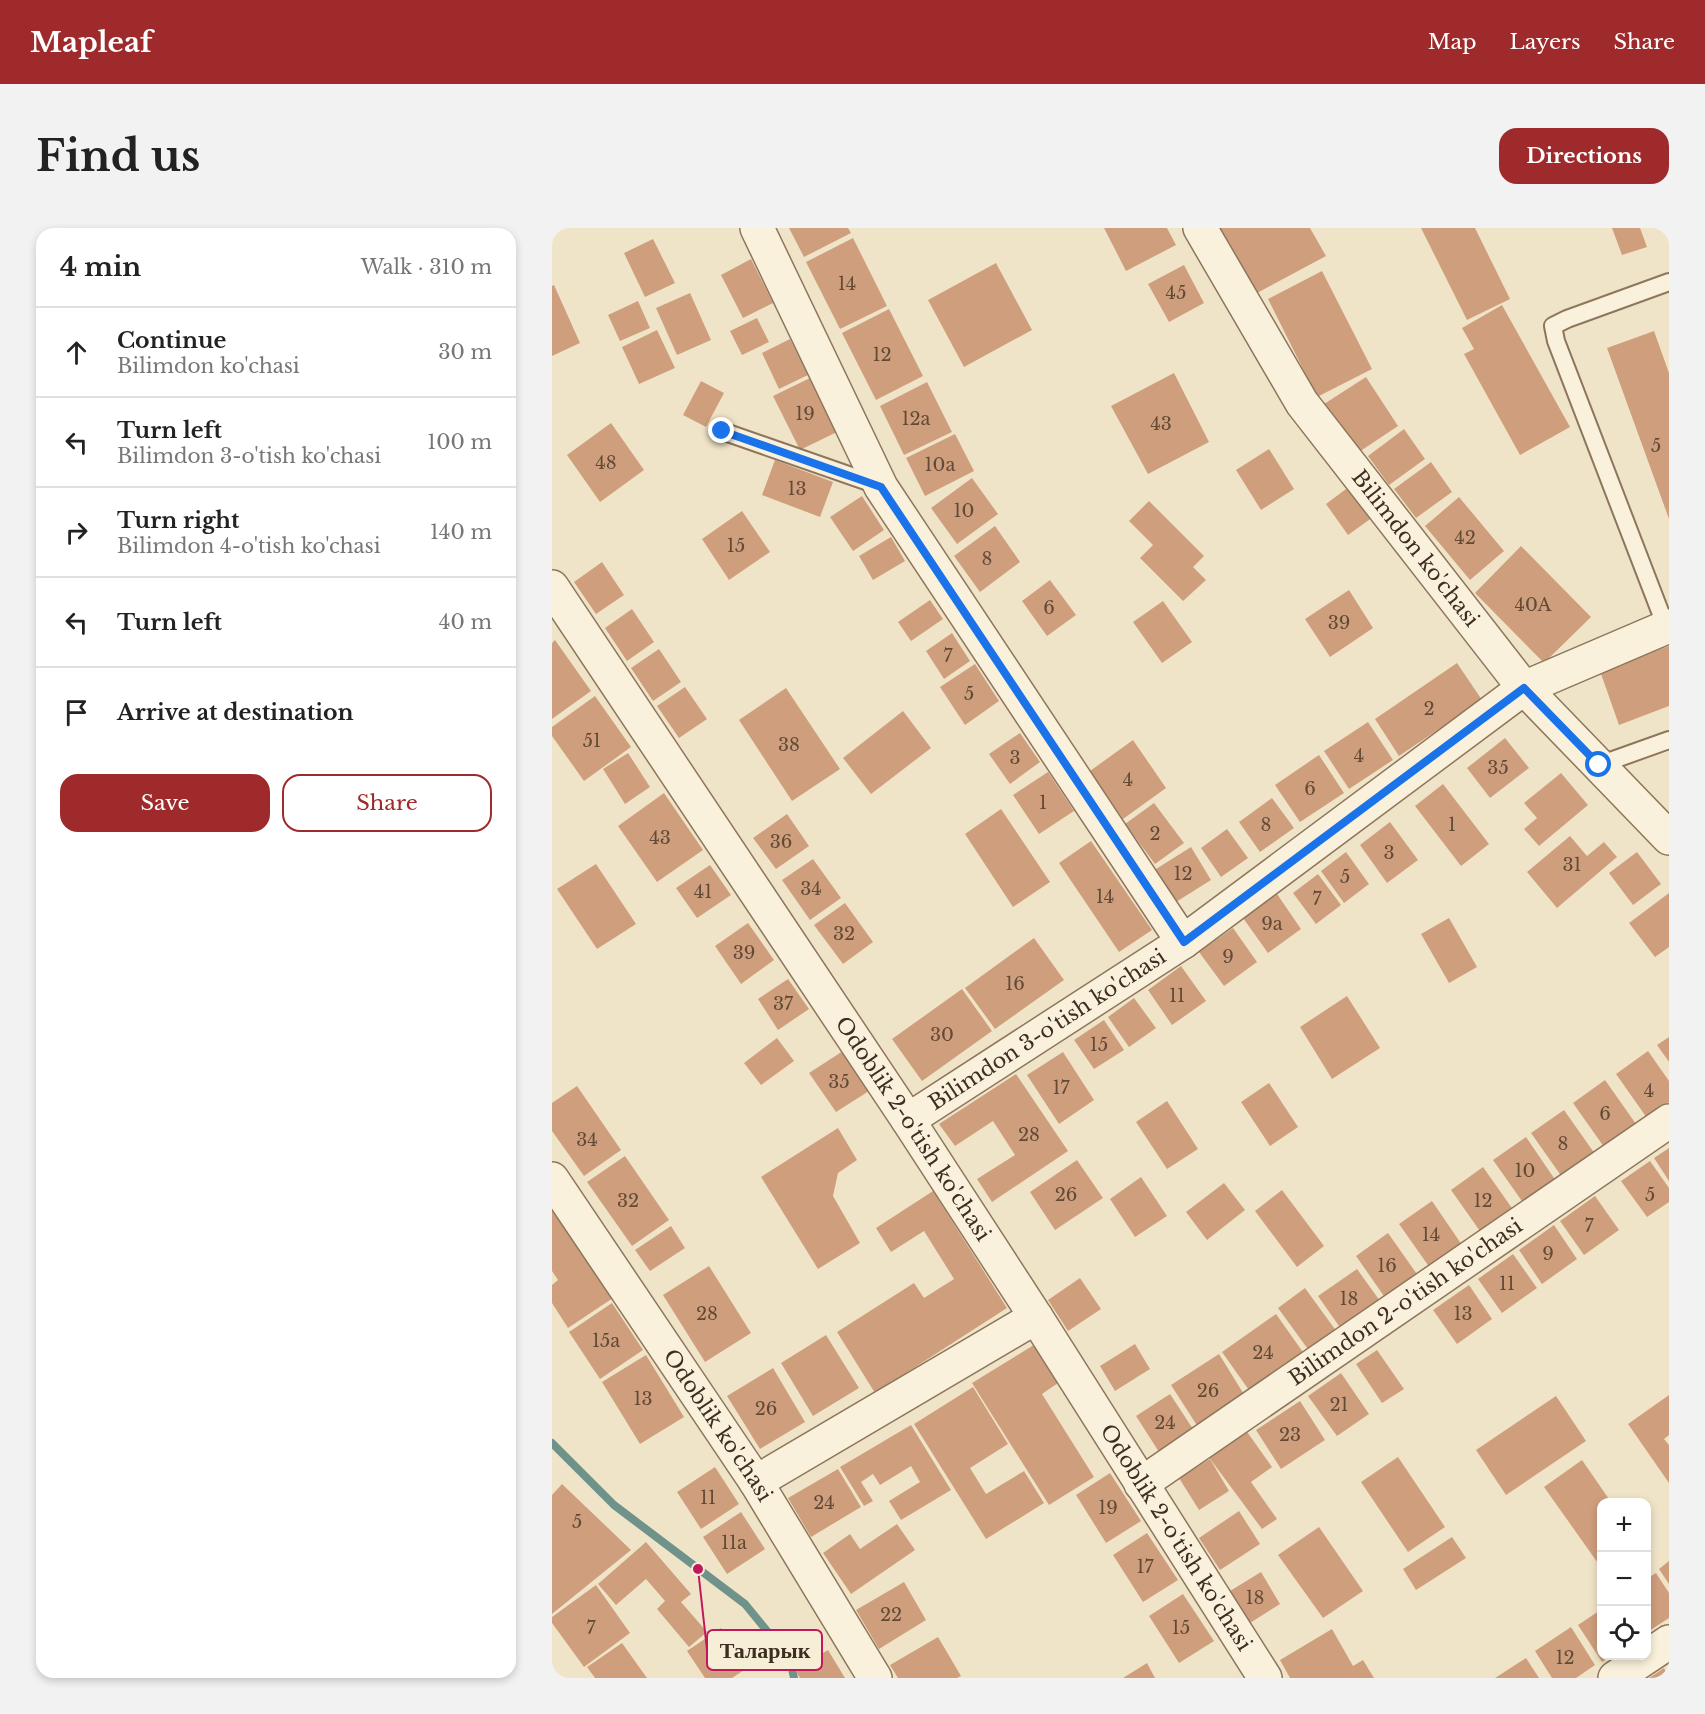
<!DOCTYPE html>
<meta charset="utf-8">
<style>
body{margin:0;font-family:"Libre Baskerville",serif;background:#f2f2f2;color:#222}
.controls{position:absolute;right:18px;bottom:18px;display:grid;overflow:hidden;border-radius:12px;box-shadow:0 3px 9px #0003}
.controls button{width:54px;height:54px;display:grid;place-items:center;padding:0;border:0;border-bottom:2px solid #e0e0e0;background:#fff;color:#222;font:30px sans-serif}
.stop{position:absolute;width:18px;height:18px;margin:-14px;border:4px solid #1a73e8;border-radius:50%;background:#fff}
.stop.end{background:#1a73e8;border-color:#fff;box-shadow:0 2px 6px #0008}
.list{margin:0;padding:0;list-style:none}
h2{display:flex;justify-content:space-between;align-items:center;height:78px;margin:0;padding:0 24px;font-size:26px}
h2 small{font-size:20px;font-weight:400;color:#767676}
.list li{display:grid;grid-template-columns:39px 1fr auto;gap:18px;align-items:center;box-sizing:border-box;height:90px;padding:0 24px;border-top:2px solid #e0e0e0}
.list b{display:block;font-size:22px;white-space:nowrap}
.list p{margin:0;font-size:20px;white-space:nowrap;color:#767676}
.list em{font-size:20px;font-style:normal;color:#767676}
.actions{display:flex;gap:12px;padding:18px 24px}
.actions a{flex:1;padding:14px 0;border:2px solid #9e2a2b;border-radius:18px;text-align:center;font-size:21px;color:#9e2a2b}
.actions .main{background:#9e2a2b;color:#fff}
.icon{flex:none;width:33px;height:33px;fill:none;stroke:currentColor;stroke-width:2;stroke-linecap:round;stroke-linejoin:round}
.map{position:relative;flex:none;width:1117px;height:1450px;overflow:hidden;border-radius:18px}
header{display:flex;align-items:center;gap:36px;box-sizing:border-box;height:84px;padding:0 30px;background:#9e2a2b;color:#fff}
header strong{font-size:28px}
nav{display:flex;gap:33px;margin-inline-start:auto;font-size:21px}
.intro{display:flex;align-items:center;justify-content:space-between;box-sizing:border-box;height:144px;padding:0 36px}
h1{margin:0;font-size:42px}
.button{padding:15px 27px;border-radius:18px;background:#9e2a2b;color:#fff;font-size:21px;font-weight:700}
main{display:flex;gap:36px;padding:0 36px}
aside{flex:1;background:#fff;border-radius:18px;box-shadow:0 3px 9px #0003}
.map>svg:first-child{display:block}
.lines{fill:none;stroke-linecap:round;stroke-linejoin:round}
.stream{stroke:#6f938a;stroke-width:8}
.building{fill:#cf9f7d}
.service-casing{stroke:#8d765c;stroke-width:20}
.minor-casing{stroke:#8d765c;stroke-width:36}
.service{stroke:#faf1dc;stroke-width:16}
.minor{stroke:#faf1dc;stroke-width:33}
.route{stroke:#1a73e8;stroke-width:8}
.labels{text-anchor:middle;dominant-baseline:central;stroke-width:4.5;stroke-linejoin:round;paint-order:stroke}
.number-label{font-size:18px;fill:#624a37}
.street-label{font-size:21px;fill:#3d2e20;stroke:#f7eed8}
.leader{fill:none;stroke:#c2185b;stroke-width:2}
.callout-dot{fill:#c2185b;stroke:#f7eed8;stroke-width:2}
.callout{fill:#f7eed8;stroke:#c2185b;stroke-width:2}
.callout-label{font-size:22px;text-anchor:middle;font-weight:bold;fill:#3d2e20}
</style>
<header>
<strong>Mapleaf</strong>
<nav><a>Map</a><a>Layers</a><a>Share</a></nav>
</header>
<div class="intro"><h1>Find us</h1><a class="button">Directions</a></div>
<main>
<aside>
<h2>4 min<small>Walk · 310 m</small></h2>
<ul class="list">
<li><svg class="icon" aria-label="ahead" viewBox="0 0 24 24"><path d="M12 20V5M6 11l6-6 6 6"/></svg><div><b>Continue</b><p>Bilimdon ko'chasi</p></div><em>30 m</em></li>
<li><svg class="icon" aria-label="left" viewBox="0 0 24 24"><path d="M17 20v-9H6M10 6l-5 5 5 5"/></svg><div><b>Turn left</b><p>Bilimdon 3-o'tish ko'chasi</p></div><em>100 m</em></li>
<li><svg class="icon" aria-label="right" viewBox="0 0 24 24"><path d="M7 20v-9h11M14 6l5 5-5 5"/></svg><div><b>Turn right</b><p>Bilimdon 4-o'tish ko'chasi</p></div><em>140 m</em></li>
<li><svg class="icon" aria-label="left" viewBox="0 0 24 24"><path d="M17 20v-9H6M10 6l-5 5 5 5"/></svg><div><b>Turn left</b></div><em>40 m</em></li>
<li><svg class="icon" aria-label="arrive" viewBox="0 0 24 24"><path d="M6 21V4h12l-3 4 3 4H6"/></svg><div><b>Arrive at destination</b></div></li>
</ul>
<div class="actions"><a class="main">Save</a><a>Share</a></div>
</aside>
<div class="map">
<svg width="1117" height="1450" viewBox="0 0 1117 1450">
<rect width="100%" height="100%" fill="#f0e4c8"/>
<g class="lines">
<path class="stream" d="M 0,1215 L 62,1277 L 193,1376 L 238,1431 L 242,1450"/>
</g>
<path class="building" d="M 237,0 L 296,0 L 299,5 L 252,29 Z
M 552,0 L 615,0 L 624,17 L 574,43 Z
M 668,0 L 758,0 L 774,28 L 703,66 Z
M 869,0 L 923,0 L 958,71 L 915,92 Z
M 1060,0 L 1088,0 L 1095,19 L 1070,27 Z
M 301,10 L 335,78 L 288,101 L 254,34 Z
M 101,11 L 123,55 L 93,69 L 72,25 Z
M 199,31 L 221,75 L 191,90 L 169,47 Z
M 444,35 L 480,102 L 412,139 L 376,72 Z
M 632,37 L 652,75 L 617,94 L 596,56 Z
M 770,43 L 820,141 L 765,169 L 716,71 Z
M 2,57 L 28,115 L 0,128 L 0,58 Z
M 138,65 L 159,112 L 125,127 L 104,80 Z
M 86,73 L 98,100 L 68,113 L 56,87 Z
M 950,77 L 1018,199 L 968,227 L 912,126 L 922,121 L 910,100 Z
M 337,81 L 371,148 L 324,172 L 290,105 Z
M 205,90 L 217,114 L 190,127 L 178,103 Z
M 105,102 L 123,140 L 87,156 L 70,119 Z
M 1102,103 L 1117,145 L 1117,291 L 1055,120 Z
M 238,111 L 256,147 L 227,161 L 210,125 Z
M 622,145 L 657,214 L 596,246 L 559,178 Z
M 814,149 L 846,198 L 804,226 L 772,176 Z
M 258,150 L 285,204 L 248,222 L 221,168 Z
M 149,153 L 172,165 L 154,199 L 131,187 Z
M 375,154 L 400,204 L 352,227 L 328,178 Z
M 59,195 L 92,242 L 48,274 L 15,227 Z
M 852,201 L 873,231 L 837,257 L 816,228 Z
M 403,206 L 422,243 L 373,268 L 354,230 Z
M 717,221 L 742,261 L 709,282 L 684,242 Z
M 223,232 L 281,254 L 268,289 L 210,267 Z
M 879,234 L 900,264 L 864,290 L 842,261 Z
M 420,250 L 446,286 L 405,316 L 379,280 Z
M 798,258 L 821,289 L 796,307 L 774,276 Z
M 310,268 L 332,302 L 301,323 L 278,289 Z
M 907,269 L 952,323 L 918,352 L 873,298 Z
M 597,273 L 652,328 L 641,339 L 654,352 L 631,373 L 588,330 L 601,317 L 577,293 Z
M 190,283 L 218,324 L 177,352 L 150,311 Z
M 443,298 L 468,334 L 428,364 L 402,328 Z
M 339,309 L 353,333 L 321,352 L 307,328 Z
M 969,318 L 1039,389 L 992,435 L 923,365 Z
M 50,334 L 72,367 L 44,386 L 22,354 Z
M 498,352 L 524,387 L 495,408 L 470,373 Z
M 797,362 L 821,400 L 778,429 L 753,391 Z
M 378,372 L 391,391 L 359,413 L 346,394 Z
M 611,373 L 640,414 L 610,435 L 581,394 Z
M 80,381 L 102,414 L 75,433 L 53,400 Z
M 400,405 L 418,433 L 392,451 L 374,423 Z
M 3,412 L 39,463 L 0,491 L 0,415 Z
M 1117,418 L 1117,478 L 1067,497 L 1048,443 Z
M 107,421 L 129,454 L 101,473 L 79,440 Z
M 905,435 L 930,472 L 847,528 L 823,491 Z
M 423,436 L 447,473 L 413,497 L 388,459 Z
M 133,459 L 155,491 L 127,510 L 105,478 Z
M 234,460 L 288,541 L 240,573 L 187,492 Z
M 43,468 L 79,519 L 32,553 L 0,508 L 0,499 Z
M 351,483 L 379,520 L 319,566 L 291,530 Z
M 816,494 L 841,532 L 797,561 L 772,523 Z
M 468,505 L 488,534 L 458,556 L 437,526 Z
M 953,510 L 977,540 L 938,570 L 915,540 Z
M 581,512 L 614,560 L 571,591 L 538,543 Z
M 76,525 L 98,559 L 73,576 L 51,541 Z
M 767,527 L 792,565 L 748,594 L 723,557 Z
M 496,544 L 522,583 L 487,606 L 461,567 Z
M 1009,545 L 1036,577 L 987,618 L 972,601 L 985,590 L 972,575 Z
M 891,556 L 937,616 L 909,638 L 863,578 Z
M 112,565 L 151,622 L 105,654 L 66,598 Z
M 720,570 L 742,600 L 708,624 L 687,594 Z
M 602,575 L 632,615 L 603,636 L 573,596 Z
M 449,581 L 498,654 L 461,679 L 413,606 Z
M 235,586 L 257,618 L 224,641 L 201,610 Z
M 838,594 L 866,632 L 835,655 L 808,617 Z
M 675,601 L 696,630 L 669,649 L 649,620 Z
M 1018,608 L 1035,628 L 1052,614 L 1065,629 L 1005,680 L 975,644 Z
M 539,613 L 600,702 L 567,724 L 507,635 Z
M 639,619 L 659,652 L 624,674 L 604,641 Z
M 794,624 L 817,656 L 792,675 L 769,643 Z
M 1085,624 L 1109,656 L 1081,677 L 1057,645 Z
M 261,631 L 289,670 L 258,692 L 230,652 Z
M 44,636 L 84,696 L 45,721 L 5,661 Z
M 158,637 L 179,667 L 145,690 L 124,660 Z
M 766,646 L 789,677 L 764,696 L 741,665 Z
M 1117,665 L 1117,719 L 1103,729 L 1077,695 Z
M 725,666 L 749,701 L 716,725 L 691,690 Z
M 293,675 L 321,714 L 291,736 L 262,697 Z
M 897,690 L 925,739 L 897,755 L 869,706 Z
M 196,695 L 222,732 L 189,756 L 163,718 Z
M 681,700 L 705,734 L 672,758 L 647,724 Z
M 482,710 L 512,752 L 443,801 L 413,760 Z
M 629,738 L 654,773 L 620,797 L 596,762 Z
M 236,751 L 257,781 L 226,802 L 206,771 Z
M 410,761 L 440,803 L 370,853 L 340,811 Z
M 795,768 L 828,820 L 780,851 L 748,799 Z
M 582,770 L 604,800 L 577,819 L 556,789 Z
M 552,792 L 572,822 L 542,841 L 522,812 Z
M 1117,809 L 1117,834 L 1105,817 Z
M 225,810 L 242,833 L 209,857 L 192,835 Z
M 291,823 L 317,863 L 284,884 L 257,845 Z
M 1096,823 L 1117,853 L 1117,874 L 1095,890 L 1064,846 Z
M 511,824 L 542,872 L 507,896 L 475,847 Z
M 464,846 L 516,923 L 440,974 L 425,951 L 463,927 L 441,893 L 403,918 L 387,896 Z
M 1053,852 L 1084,896 L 1052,919 L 1021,875 Z
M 717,855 L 746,899 L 718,918 L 689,874 Z
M 25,858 L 69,922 L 32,948 L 0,903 L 0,875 Z
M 615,873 L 646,921 L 615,941 L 584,894 Z
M 1012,882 L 1043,926 L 1010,949 L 979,905 Z
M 286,900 L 305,932 L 286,945 L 281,968 L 308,1015 L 266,1041 L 209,949 Z
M 974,909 L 1004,953 L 972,976 L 941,932 Z
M 1117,920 L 1117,953 L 1102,930 Z
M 73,928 L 117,992 L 80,1018 L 35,954 Z
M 525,932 L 551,970 L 503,1002 L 478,964 Z
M 1098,933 L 1117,960 L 1117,974 L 1095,989 L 1069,953 Z
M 931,939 L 962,983 L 930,1006 L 899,962 Z
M 589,949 L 615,988 L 583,1009 L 558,971 Z
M 672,955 L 693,982 L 655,1012 L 634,984 Z
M 730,962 L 772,1018 L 745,1039 L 703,983 Z
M 381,963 L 455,1080 L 323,1165 L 285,1104 L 362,1055 L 372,1070 L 402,1051 L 372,1003 L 339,1024 L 324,1000 Z
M 1043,968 L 1067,1002 L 1032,1027 L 1008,993 Z
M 880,973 L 910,1017 L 878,1040 L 847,996 Z
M 0,979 L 61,1070 L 16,1100 L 0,1075 L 0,1057 L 6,1052 L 0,1043 Z
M 1002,997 L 1025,1031 L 990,1056 L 967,1022 Z
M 119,998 L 133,1020 L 98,1043 L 83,1022 Z
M 836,1005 L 867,1049 L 834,1071 L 804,1028 Z
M 961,1026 L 985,1060 L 950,1085 L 926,1051 Z
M 157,1038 L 199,1105 L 153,1134 L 111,1067 Z
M 805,1041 L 828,1073 L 789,1101 L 766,1068 Z
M 528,1050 L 549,1081 L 516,1103 L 496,1072 Z
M 917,1057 L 940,1091 L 905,1116 L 881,1082 Z
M 753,1060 L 785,1104 L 758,1124 L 726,1080 Z
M 60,1075 L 91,1122 L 48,1151 L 17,1104 Z
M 724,1086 L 753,1127 L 699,1165 L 670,1124 Z
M 274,1107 L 307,1160 L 261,1188 L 229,1135 Z
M 485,1115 L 509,1153 L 490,1166 L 542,1249 L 497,1277 L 420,1155 Z
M 583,1116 L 598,1141 L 563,1163 L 548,1138 Z
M 825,1122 L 852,1161 L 830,1175 L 804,1136 Z
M 667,1126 L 693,1168 L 646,1199 L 619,1157 Z
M 94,1127 L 132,1189 L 88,1216 L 50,1154 Z
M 221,1140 L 253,1194 L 208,1221 L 175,1168 Z
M 789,1145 L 817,1186 L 785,1208 L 756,1168 Z
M 421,1159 L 456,1216 L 418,1240 L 434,1266 L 472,1243 L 492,1275 L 434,1311 L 362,1196 Z
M 618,1166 L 641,1201 L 607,1224 L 584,1188 Z
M 1117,1167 L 1117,1207 L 1112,1211 L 1117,1217 L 1117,1255 L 1076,1196 Z
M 1004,1168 L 1034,1213 L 954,1267 L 924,1222 Z
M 748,1173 L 773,1212 L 729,1241 L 704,1202 Z
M 359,1197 L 399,1262 L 349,1292 L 337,1273 L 368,1254 L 359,1238 L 328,1257 L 321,1246 L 309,1254 L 321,1273 L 312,1278 L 288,1239 Z
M 693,1201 L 720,1239 L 699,1254 L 725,1291 L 710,1301 L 656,1228 Z
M 846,1229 L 893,1299 L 856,1324 L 809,1254 Z
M 658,1231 L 677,1263 L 647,1282 L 627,1250 Z
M 1030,1232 L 1059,1274 L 1050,1274 L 1050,1337 L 1048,1338 L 992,1259 Z
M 163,1239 L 187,1276 L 149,1301 L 125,1264 Z
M 286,1241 L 309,1279 L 259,1309 L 236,1270 Z
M 558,1245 L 589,1293 L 554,1315 L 524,1267 Z
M 10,1256 L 79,1322 L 0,1386 L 0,1267 Z
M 687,1283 L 708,1316 L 668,1342 L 647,1310 Z
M 189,1284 L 213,1321 L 175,1346 L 151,1309 Z
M 345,1296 L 363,1322 L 299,1366 L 271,1325 L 298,1306 L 308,1321 Z
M 767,1299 L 811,1363 L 771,1390 L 726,1327 Z
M 595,1305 L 626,1352 L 591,1374 L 561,1327 Z
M 900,1309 L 914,1330 L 864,1362 L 851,1341 Z
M 94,1314 L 139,1366 L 129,1374 L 155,1404 L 137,1419 L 105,1381 L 113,1373 L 94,1351 L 64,1377 L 46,1356 Z
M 1117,1333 L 1117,1356 L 1107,1341 Z
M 709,1344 L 728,1376 L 698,1395 L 678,1363 Z
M 1104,1345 L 1117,1365 L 1117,1390 L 1094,1405 L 1094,1351 Z
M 352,1354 L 374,1392 L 327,1421 L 304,1382 Z
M 44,1357 L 78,1405 L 32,1439 L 0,1395 L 0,1389 Z
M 631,1366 L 662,1413 L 627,1435 L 597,1388 Z
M 1050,1381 L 1050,1428 L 1060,1428 L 1050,1434 L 1026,1397 Z
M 1019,1399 L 1043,1437 L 1024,1450 L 1000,1450 L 983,1423 Z
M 169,1400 L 195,1440 L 180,1450 L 153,1450 L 135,1423 Z
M 780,1401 L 801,1438 L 811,1432 L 822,1450 L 738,1450 L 728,1432 Z
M 386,1409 L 409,1448 L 405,1450 L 346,1450 L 338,1437 Z
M 70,1415 L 95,1450 L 43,1450 L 35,1439 Z
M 276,1422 L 293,1450 L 248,1450 L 243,1442 Z
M 974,1430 L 987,1450 L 943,1450 Z
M 595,1435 L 603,1450 L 571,1450 Z
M 1112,1440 L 1117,1450 L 1097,1450 Z"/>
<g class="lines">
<g class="service-casing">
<path id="service" d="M 170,203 L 328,258
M 1114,399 L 1004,113 L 1001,98 L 1015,91 L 1117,54
M 1047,537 L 1117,512"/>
</g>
<g class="minor-casing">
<g id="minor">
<path d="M 205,0 L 329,259 L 631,714"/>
<path id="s1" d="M 648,0 L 750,175 L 972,460 L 1117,610"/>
<path id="s2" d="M 0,359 L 356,892 L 484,1089 L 713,1450"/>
<path id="s3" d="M 356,892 L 631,714 L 972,460 L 1117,398"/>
<path id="s4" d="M 0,951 L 204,1254 L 323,1450"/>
<path d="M 204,1254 L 484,1089"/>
<path id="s5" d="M 589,1256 L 1117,893"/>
<path d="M 1063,1450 L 1117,1414"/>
</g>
</g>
<use href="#service" class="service"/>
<use href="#minor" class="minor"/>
</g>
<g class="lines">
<path class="route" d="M 170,203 L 329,259 L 632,714 L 972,460 L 1047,537"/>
</g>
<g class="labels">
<g class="number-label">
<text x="295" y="56">14</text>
<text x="624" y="65">45</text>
<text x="330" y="127">12</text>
<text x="253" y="186">19</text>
<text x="364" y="191">12a</text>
<text x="609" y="196">43</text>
<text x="1104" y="218">5</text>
<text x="54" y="235">48</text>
<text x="388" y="237">10a</text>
<text x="245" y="261">13</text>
<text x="412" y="283">10</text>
<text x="913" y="310">42</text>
<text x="184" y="318">15</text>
<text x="435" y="331">8</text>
<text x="981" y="377">40A</text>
<text x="497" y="380">6</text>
<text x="787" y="395">39</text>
<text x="396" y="428">7</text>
<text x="417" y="466">5</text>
<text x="877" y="481">2</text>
<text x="40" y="513">51</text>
<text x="237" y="517">38</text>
<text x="807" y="528">4</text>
<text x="463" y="530">3</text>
<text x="946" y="540">35</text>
<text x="576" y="552">4</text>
<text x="758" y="561">6</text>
<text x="491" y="575">1</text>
<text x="714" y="597">8</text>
<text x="900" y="597">1</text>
<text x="603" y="606">2</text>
<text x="108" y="610">43</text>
<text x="229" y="614">36</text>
<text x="837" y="625">3</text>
<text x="1020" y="637">31</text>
<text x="631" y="646">12</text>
<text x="793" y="649">5</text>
<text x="259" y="661">34</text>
<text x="151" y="664">41</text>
<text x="553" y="669">14</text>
<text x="765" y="671">7</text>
<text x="720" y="696">9a</text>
<text x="292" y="706">32</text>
<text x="192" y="725">39</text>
<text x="676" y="729">9</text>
<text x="463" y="756">16</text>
<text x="625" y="768">11</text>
<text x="231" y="776">37</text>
<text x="390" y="807">30</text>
<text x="547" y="817">15</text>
<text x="287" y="854">35</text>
<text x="509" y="860">17</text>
<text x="1097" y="863">4</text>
<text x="1053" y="886">6</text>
<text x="477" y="907">28</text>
<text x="35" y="912">34</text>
<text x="1011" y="916">8</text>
<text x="973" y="943">10</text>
<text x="514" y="967">26</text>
<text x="1098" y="967">5</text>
<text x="76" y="973">32</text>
<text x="931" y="973">12</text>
<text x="1037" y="998">7</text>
<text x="879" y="1007">14</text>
<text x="996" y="1026">9</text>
<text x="835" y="1038">16</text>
<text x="955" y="1056">11</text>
<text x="797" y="1071">18</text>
<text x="155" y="1086">28</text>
<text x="911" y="1086">13</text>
<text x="54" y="1113">15a</text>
<text x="711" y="1125">24</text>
<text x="656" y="1163">26</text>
<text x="91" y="1171">13</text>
<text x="787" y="1177">21</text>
<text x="214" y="1181">26</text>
<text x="613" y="1195">24</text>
<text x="738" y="1207">23</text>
<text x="156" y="1270">11</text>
<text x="272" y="1275">24</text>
<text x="556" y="1280">19</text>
<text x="25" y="1294">5</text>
<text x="182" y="1315">11a</text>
<text x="593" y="1339">17</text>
<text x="703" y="1370">18</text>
<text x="339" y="1387">22</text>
<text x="39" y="1400">7</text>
<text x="629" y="1400">15</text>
<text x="1013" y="1430">12</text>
</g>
<g class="street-label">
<text stroke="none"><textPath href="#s1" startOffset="387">Bilimdon ko'chasi</textPath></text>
<text stroke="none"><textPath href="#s3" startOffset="166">Bilimdon 3-o'tish ko'chasi</textPath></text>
<text stroke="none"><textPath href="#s2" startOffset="651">Odoblik 2-o'tish ko'chasi</textPath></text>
<text stroke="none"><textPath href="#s5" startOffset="321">Bilimdon 2-o'tish ko'chasi</textPath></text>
<text stroke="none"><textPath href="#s4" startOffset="297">Odoblik ko'chasi</textPath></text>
<text stroke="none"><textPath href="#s2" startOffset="1137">Odoblik 2-o'tish ko'chasi</textPath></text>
</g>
</g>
<path class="leader" d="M146 1341L155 1422"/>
<circle class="callout-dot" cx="146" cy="1341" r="6"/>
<rect class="callout" x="155" y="1402" width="115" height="40" rx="6"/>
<g class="callout-label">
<text x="213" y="1430">Таларык</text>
</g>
</svg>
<div class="controls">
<button>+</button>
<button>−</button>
<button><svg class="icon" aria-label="locate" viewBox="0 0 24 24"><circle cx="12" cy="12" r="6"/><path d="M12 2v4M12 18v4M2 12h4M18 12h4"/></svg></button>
</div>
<div class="stop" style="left:1047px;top:537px"></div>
<div class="stop end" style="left:170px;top:203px"></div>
</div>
</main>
